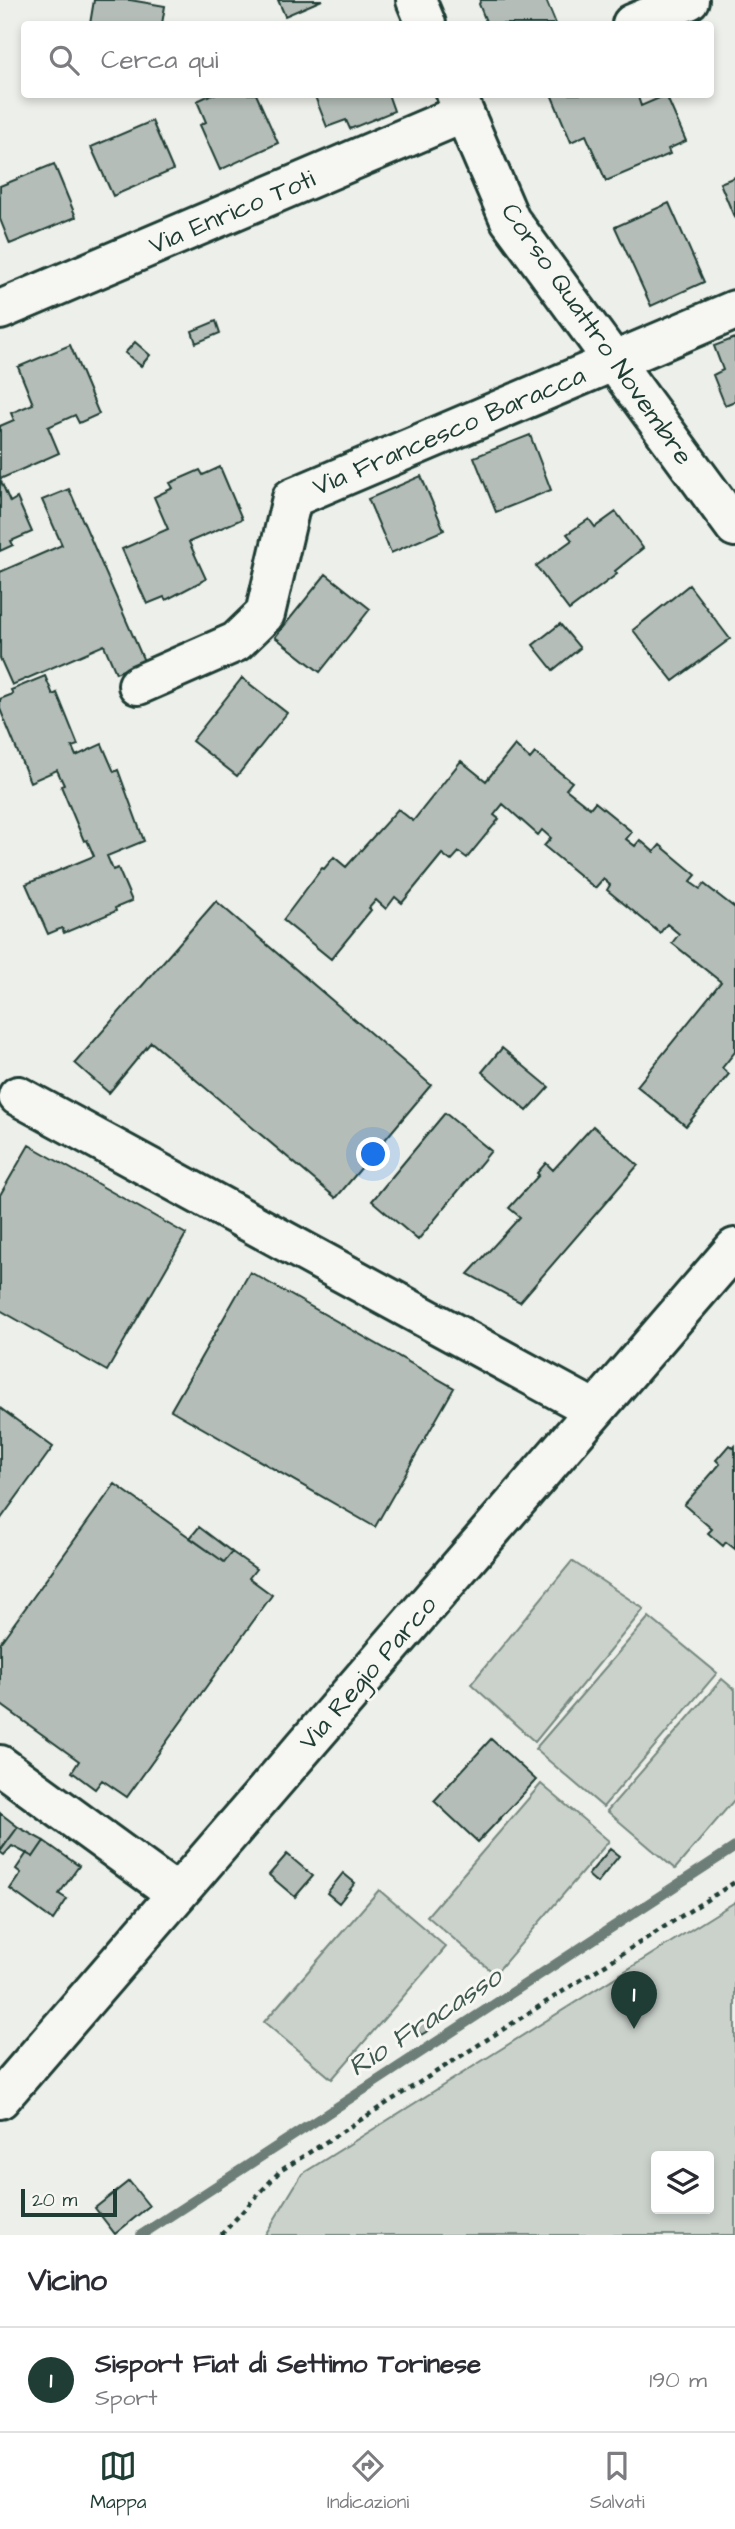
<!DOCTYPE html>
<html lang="it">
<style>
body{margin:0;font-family:"Architects Daughter",sans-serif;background:#f2f2f3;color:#2b2b33}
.controls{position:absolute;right:21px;bottom:21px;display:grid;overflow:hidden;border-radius:7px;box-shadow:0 4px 10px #0003}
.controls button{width:63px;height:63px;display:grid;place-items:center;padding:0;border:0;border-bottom:2px solid #e1e1e2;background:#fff;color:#2b2b33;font:35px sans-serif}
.scale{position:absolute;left:21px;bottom:18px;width:96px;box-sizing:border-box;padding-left:7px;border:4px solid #1f3d34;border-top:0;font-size:19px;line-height:24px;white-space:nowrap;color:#1f3d34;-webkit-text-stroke:5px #f6f6f2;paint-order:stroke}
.you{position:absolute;left:374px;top:1155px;width:24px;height:24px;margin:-18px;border:5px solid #fff;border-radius:50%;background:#1a73e8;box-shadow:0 0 0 10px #1a73e833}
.badge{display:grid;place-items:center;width:46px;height:46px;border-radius:50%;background:#1f3d34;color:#fff;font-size:23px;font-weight:700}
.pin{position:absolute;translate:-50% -58px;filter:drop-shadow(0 2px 4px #0008)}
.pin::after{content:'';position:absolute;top:37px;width:24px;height:21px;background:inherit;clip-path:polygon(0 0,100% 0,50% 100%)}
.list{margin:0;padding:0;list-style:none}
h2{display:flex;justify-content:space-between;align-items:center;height:91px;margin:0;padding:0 28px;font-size:30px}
h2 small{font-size:23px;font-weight:400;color:#7c7c81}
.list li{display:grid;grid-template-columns:46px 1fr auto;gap:21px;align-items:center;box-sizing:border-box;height:105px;padding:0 28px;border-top:2px solid #e1e1e2}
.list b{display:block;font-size:26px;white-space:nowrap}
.list p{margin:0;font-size:23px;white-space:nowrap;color:#7c7c81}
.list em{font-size:23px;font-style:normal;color:#7c7c81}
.icon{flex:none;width:38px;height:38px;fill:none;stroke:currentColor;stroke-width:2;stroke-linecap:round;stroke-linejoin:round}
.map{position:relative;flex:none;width:735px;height:2235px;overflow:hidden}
.search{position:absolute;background:#fff;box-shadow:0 4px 10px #0003;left:21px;right:21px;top:21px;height:77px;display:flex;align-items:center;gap:18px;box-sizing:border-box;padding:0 24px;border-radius:7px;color:#7c7c81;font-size:26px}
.sheet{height:196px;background:#fff}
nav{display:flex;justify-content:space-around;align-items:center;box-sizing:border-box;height:98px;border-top:2px solid #e1e1e2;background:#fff;font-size:19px;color:#7c7c81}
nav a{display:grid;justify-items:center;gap:4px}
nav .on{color:#1f3d34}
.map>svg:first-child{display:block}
.green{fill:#cbd2cc;stroke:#758880;stroke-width:2;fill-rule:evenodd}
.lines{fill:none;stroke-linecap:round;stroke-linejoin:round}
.stream{stroke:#6c7e77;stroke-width:10}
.building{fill:#b4bdb8;stroke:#1f3d34;stroke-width:2}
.minor-casing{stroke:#1f3d34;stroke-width:44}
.path{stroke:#1f3d34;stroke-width:4.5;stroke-dasharray:5 5;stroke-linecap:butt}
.minor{stroke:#f6f6f2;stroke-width:38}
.labels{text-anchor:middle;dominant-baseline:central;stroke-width:6;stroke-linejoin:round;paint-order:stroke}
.street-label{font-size:26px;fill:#1f3d34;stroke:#f6f6f2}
.water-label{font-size:28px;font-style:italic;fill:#3f5850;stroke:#f6f6f2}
</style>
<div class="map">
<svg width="735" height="2235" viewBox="0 0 735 2235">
<rect width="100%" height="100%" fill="#edefea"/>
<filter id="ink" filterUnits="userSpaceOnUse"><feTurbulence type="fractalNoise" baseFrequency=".0143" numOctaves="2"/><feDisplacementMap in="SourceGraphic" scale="14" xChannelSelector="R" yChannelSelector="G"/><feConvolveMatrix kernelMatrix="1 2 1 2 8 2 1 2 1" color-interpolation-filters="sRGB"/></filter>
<g filter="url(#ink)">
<path class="green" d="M 572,1561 L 644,1609 L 535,1742 L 471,1684 Z
M 649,1617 L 717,1673 L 603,1807 L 535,1749 Z
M 722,1679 L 735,1690 L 735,1799 L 675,1869 L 607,1811 Z
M 541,1784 L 609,1841 L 495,1974 L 427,1916 Z
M 379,1890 L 446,1947 L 332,2079 L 264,2022 Z
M 735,1902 L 735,2235 L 265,2235 L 302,2174 ZM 709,2156 L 709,2209 L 656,2209 L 656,2156 Z"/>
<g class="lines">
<path class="stream" d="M 141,2235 L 735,1847"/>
</g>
<path class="building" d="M 94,0 L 130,0 L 165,6 L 162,24 L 90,24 Z
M 278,0 L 322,0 L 285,16 Z
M 481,0 L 546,0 L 556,24 L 487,24 L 479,4 Z
M 212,94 L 256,94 L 278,143 L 220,170 L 200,125 L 206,122 L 197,101 Z
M 314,94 L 388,94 L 394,111 L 350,129 L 346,120 L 327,127 Z
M 551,94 L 637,94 L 641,106 L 666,95 L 686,141 L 668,149 L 670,154 L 606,181 L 586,135 L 571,142 Z
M 152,121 L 173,170 L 113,196 L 91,147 Z
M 54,164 L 76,217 L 10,244 L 0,219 L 0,186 Z
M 735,177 L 735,219 L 720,183 Z
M 669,203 L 704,282 L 651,306 L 615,227 Z
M 216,321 L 220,333 L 196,343 L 192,331 Z
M 735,338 L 735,401 L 725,405 L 713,375 L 723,370 L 714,346 Z
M 135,342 L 150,355 L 141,366 L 125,353 Z
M 70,345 L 99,414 L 79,423 L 75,415 L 48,427 L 59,453 L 0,479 L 10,502 L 17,498 L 32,532 L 11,541 L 13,545 L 0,551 L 0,426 L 14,420 L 11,413 L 33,404 L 18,367 Z
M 530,435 L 551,490 L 496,512 L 474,457 Z
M 220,467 L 242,519 L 189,542 L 206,579 L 166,600 L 164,597 L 147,604 L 122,549 L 168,529 L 154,497 L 173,488 L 170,483 L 200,470 L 203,475 Z
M 421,476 L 444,530 L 391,553 L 368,499 Z
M 69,489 L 144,661 L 116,673 L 104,645 L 12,685 L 0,658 L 0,572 L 62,545 L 42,500 Z
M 616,512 L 643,548 L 615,571 L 617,574 L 569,610 L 536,566 L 572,540 L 567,534 L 589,519 L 595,527 Z
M 326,574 L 370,609 L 320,672 L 275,637 Z
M 689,585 L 730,639 L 673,681 L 633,630 Z
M 560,624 L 580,648 L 553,670 L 533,645 Z
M 45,676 L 53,695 L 57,693 L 78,745 L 72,747 L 76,756 L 102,744 L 114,772 L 118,770 L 144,841 L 107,856 L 113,870 L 118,868 L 132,901 L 115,908 L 116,911 L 64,933 L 62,928 L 48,934 L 26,884 L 94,856 L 87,840 L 84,841 L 61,786 L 64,785 L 57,770 L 30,782 L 0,709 L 0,699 L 13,694 L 11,690 Z
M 242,678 L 287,713 L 237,776 L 192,741 Z
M 515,745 L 530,759 L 535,753 L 572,782 L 566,789 L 590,808 L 595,802 L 632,832 L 626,839 L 635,846 L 640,840 L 654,852 L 660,845 L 696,875 L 690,882 L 700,889 L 704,884 L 735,908 L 735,1052 L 722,1068 L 729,1074 L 686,1126 L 637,1086 L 721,982 L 672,943 L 679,934 L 667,924 L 660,933 L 607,890 L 610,885 L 603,879 L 595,888 L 544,846 L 551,838 L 542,830 L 538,835 L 503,804 L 494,815 L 499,819 L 467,858 L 459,852 L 451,861 L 442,854 L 402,903 L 395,897 L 386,909 L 376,900 L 369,908 L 371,910 L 331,959 L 283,920 L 322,868 L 324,869 L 334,857 L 346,867 L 398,809 L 413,821 L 461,761 L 486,781 Z
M 216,901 L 431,1085 L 336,1198 L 151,1042 L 109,1093 L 75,1063 Z
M 502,1048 L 549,1087 L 527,1111 L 482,1072 Z
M 445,1113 L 491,1151 L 418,1240 L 372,1201 Z
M 593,1126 L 638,1165 L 520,1302 L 468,1274 L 520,1217 L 509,1208 L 539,1175 L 537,1173 L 546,1163 L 553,1170 Z
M 29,1145 L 186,1234 L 107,1371 L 0,1310 L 0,1195 Z
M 250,1272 L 454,1388 L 375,1527 L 171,1410 Z
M 0,1408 L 53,1447 L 0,1520 Z
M 729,1445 L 733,1448 L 735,1446 L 735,1549 L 726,1542 L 723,1546 L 708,1533 L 712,1529 L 684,1505 L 720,1464 L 716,1460 Z
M 115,1484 L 224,1562 L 232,1552 L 256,1569 L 249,1578 L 272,1595 L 127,1797 L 102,1780 L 95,1789 L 72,1772 L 79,1761 L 0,1704 L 0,1643 Z
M 199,1527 L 232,1552 L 224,1562 L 190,1538 Z
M 491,1739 L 536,1780 L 478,1842 L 434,1801 Z
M 0,1813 L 18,1827 L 0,1851 Z
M 18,1827 L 44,1841 L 33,1857 L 12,1846 L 4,1855 L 0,1852 Z
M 44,1841 L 79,1866 L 59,1894 L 67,1899 L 53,1920 L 10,1889 L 21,1873 L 16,1869 L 27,1853 L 33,1857 Z
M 610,1849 L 619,1856 L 597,1883 L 588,1875 Z
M 287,1854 L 313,1876 L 295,1897 L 269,1875 Z
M 343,1873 L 355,1883 L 339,1903 L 327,1893 Z
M 425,2020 L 431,2029 L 421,2035 L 415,2027 Z
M 129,2181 L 149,2206 L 115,2234 L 95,2208 Z"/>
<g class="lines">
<g class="minor-casing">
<path id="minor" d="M 416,0 L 426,24
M 632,24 L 689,0
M 456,94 L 510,220 L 735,527
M 0,310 L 464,113
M 138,685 L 236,642 L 265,614 L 292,498 L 735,310
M 18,1096 L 595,1410
M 0,1765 L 177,1894
M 0,2099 L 735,1248"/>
</g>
<path class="path" d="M 221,2235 L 280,2171 L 735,1882"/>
<use href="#minor" class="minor"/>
</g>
</g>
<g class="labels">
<g class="street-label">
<text transform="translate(232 212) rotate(-23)">Via Enrico Toti</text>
<text transform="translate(597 334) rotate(55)">Corso Quattro Novembre</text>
<text transform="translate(449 431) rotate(-23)">Via Francesco Baracca</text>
<text transform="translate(368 1673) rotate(-49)">Via Regio Parco</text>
</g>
<g class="water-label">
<text transform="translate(425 2022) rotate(-33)">Rio Fracasso</text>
</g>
</g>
</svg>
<div class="controls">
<button><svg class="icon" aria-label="layers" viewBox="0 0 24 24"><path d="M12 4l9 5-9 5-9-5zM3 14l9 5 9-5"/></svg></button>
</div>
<div class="scale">20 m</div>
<div class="you"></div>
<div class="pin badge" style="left:634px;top:2029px">1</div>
<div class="search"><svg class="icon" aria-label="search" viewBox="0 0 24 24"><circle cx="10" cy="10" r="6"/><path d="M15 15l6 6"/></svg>Cerca qui</div>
</div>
<section class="sheet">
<h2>Vicino<small></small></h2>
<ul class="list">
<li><span class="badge">1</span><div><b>Sisport Fiat di Settimo Torinese</b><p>Sport</p></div><em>190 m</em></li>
</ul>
</section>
<nav>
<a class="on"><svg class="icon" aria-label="map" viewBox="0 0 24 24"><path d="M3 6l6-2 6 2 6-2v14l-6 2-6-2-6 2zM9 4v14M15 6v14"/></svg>Mappa</a>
<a><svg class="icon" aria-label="directions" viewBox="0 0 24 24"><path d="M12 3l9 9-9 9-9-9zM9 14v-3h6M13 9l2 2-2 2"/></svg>Indicazioni</a>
<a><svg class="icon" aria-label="saved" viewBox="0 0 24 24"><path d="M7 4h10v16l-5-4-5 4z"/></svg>Salvati</a>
</nav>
